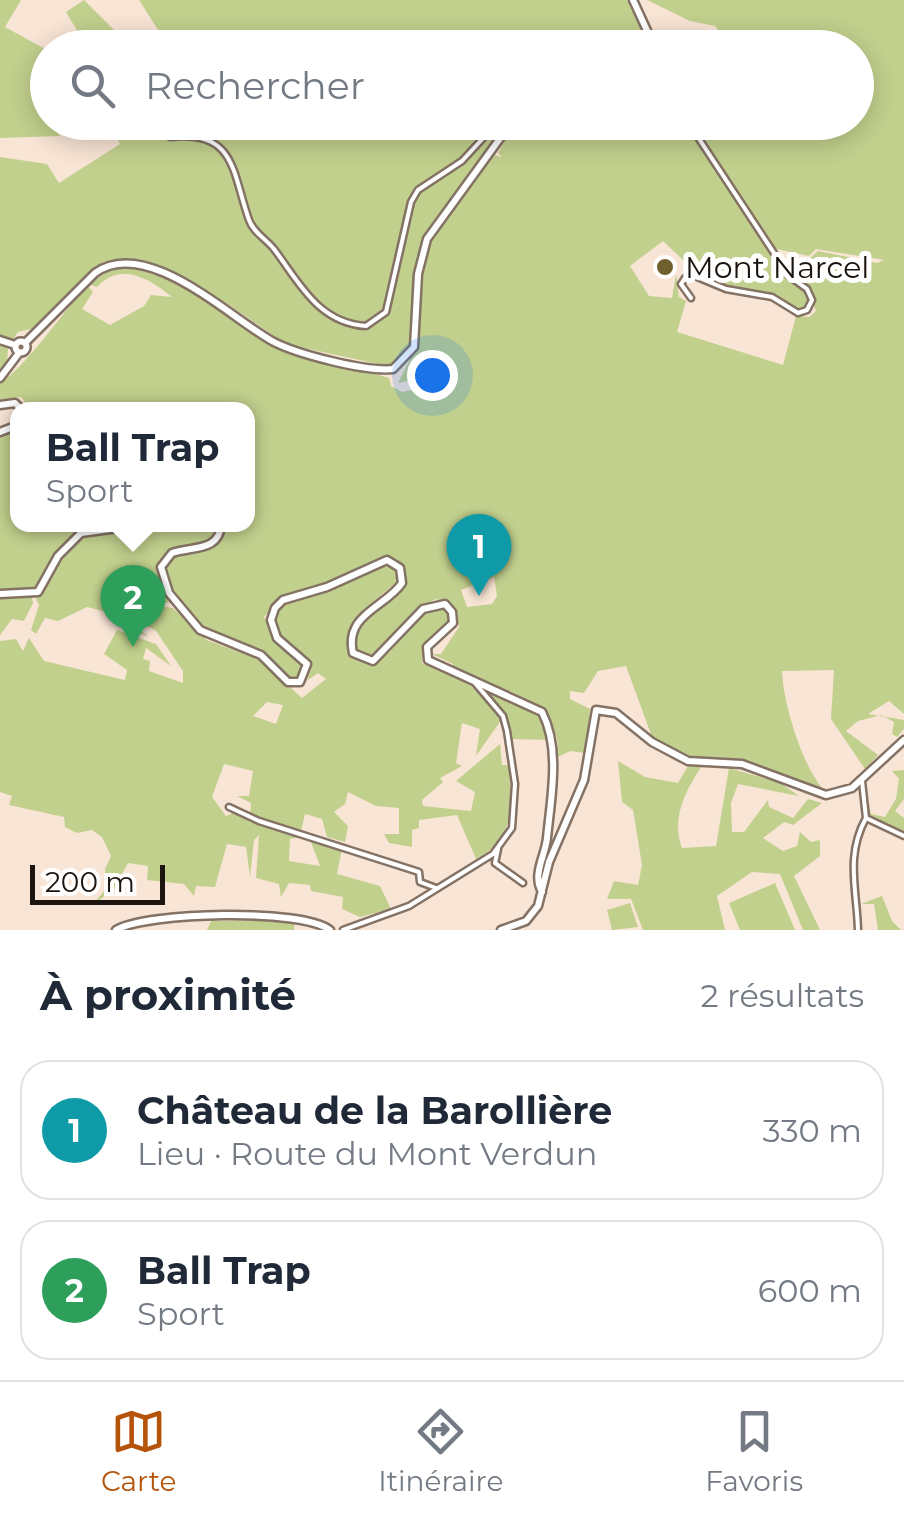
<!DOCTYPE html>
<html lang="fr">
<meta charset="utf-8">
<style>
body{margin:0;font-family:Montserrat,sans-serif;background:#f6f6f7;color:#1f2937}
.scale{position:absolute;left:30px;bottom:25px;width:135px;box-sizing:border-box;padding-left:10px;border:5px solid #1b140f;border-top:0;font-size:28px;line-height:35px;white-space:nowrap;color:#1b140f;-webkit-text-stroke:8px #fff;paint-order:stroke}
.you{position:absolute;left:432px;top:375px;width:35px;height:35px;margin:-25px;border:8px solid #fff;border-radius:50%;background:#1a73e8;box-shadow:0 0 0 15px #1a73e833}
.badge{display:grid;place-items:center;width:65px;height:65px;border-radius:50%;background:#b45309;color:#fff;font-size:32px;font-weight:700}
.pin{position:absolute;translate:-50% -82px;filter:drop-shadow(0 2px 5px #0008)}
.pin::after{content:'';position:absolute;top:52px;width:35px;height:30px;background:inherit;clip-path:polygon(0 0,100% 0,50% 100%)}
.popup{position:absolute;left:10px;top:402px;width:245px;height:130px;box-sizing:border-box;display:grid;place-content:center;border-radius:20px;background:#fff;filter:drop-shadow(0 2px 8px #0005);font-size:32px;white-space:nowrap;color:#747a83}
.popup b{font-size:38px;color:#1f2937}
.popup::after{content:'';position:absolute;left:50%;top:100%;margin-left:-20px;border:20px solid transparent;border-top-color:#fff}
.list{margin:0;padding:0;list-style:none}
h2{display:flex;justify-content:space-between;align-items:center;height:130px;margin:0;padding:0 40px;font-size:42px}
h2 small{font-size:32px;font-weight:400;color:#747a83}
.list li{display:grid;grid-template-columns:65px 1fr auto;gap:30px;align-items:center;box-sizing:border-box;height:140px;margin:0 20px 20px;padding:0 20px;border:2px solid #e0e1e3;border-radius:30px}
.list b{display:block;font-size:38px;white-space:nowrap}
.list p{margin:0;font-size:32px;white-space:nowrap;color:#747a83}
.list em{font-size:32px;font-style:normal;color:#747a83}
.icon{flex:none;width:55px;height:55px;fill:none;stroke:currentColor;stroke-width:2;stroke-linecap:round;stroke-linejoin:round}
.map{position:relative;flex:none;width:904px;height:930px;overflow:hidden}
.search{position:absolute;background:#fff;box-shadow:0 5px 25px #0003;left:30px;right:30px;top:30px;height:110px;display:flex;align-items:center;gap:25px;box-sizing:border-box;padding:0 35px;border-radius:55px;color:#747a83;font-size:38px}
.sheet{height:450px;background:#fff}
nav{display:flex;justify-content:space-around;align-items:center;box-sizing:border-box;height:140px;border-top:2px solid #e0e1e3;background:#fff;font-size:28px;color:#747a83}
nav a{display:grid;justify-items:center;gap:5px}
nav .on{color:#b45309}
.map>svg:first-child{display:block}
.green{fill:#c2d08d;fill-rule:evenodd}
.lines{fill:none;stroke-linecap:round;stroke-linejoin:round}
.street-casing{stroke:#847265;stroke-width:9}
.secondary-casing{stroke:#847265;stroke-width:11}
.street{stroke:#fff;stroke-width:4}
.secondary{stroke:#fff;stroke-width:6}
.poi-dot{fill:#71602e;stroke:#fff;stroke-width:4}
.labels{text-anchor:middle;dominant-baseline:central;stroke-width:10;stroke-linejoin:round;paint-order:stroke}
.poi-label{font-size:30px;fill:#1b140f;stroke:#fff;text-anchor:start}
</style>
<div class="map">
<svg width="904" height="930" viewBox="0 0 904 930">
<rect width="100%" height="100%" fill="#f9e5d5"/>
<path class="green" d="M 0,0 L 21,0 L 5,27 L 47,50 L 33,88 L 48,122 L 60,136 L 0,138 Z
M 84,0 L 126,42 L 153,42 L 160,33 L 139,0 L 627,0 L 649,47 L 74,47 L 79,34 L 66,12 Z
M 647,0 L 904,0 L 904,714 L 889,701 L 868,714 L 904,720 L 904,729 L 897,737 L 892,734 L 894,722 L 881,715 L 858,721 L 846,731 L 878,755 L 865,769 L 831,719 L 834,670 L 782,671 C 783,703 803,770 826,792 L 743,761 L 687,758 L 652,737 L 626,666 L 598,671 L 584,693 L 570,691 L 570,699 L 590,709 L 585,753 L 570,751 L 558,757 C 563,699 495,687 453,670 L 453,664 L 432,654 L 441,654 L 459,627 L 454,607 L 436,599 L 424,605 L 384,650 L 389,653 L 421,614 L 441,605 L 452,619 L 447,629 L 423,645 L 422,663 L 470,685 L 480,695 L 484,694 L 483,688 L 545,718 L 551,740 L 511,739 L 504,716 L 476,756 L 480,729 L 462,723 L 456,763 L 462,766 L 440,778 L 443,782 L 422,800 L 423,806 L 471,811 L 475,792 L 456,781 L 500,744 L 502,765 L 509,765 C 511,805 517,837 476,859 L 457,815 L 419,820 L 419,828 L 412,830 L 412,847 L 389,843 L 384,834 L 399,834 L 399,808 L 376,806 L 348,792 L 345,804 L 334,812 L 348,826 L 345,842 L 327,837 L 322,819 L 305,814 L 301,831 L 250,816 L 251,803 L 237,796 L 249,796 L 253,771 L 224,764 L 212,797 L 226,816 L 233,813 L 299,837 L 290,839 L 289,861 L 320,866 L 310,839 L 342,849 L 337,874 L 380,886 L 391,909 L 360,917 L 342,909 L 343,897 L 311,891 L 310,885 L 289,883 L 281,897 L 279,884 L 256,878 L 259,835 L 254,840 L 250,877 L 246,847 L 227,844 L 215,887 L 196,886 L 194,896 L 184,884 L 147,880 L 148,866 L 128,863 L 114,889 L 94,904 L 106,888 L 105,869 L 111,856 L 102,837 L 92,830 L 77,833 L 65,827 L 64,817 L 9,805 L 12,796 L 0,792 L 0,641 L 16,639 L 23,651 L 29,638 L 44,661 L 125,680 L 127,670 L 104,654 L 117,630 L 156,644 L 171,666 L 146,648 L 143,659 L 150,661 L 149,671 L 183,683 L 183,671 L 156,631 L 129,615 L 139,603 L 173,608 L 207,640 L 260,660 L 302,698 L 326,679 L 318,673 L 308,680 L 309,662 L 278,637 L 273,619 L 279,607 L 329,590 L 374,566 L 394,567 L 397,582 L 364,609 L 348,632 L 355,635 C 368,614 405,591 405,573 L 397,560 L 378,559 L 327,584 L 284,596 L 264,617 L 275,639 L 303,666 L 301,675 L 290,678 L 263,653 L 209,633 L 196,623 L 166,583 L 164,568 L 173,556 L 220,542 L 224,525 L 248,524 L 248,410 L 31,409 L 21,397 L 0,400 L 0,383 C 23,370 65,310 87,285 L 93,292 L 82,309 L 110,325 L 144,306 L 151,295 L 172,297 C 148,278 121,261 97,287 L 88,284 L 119,265 L 161,276 L 223,309 L 268,342 L 389,378 L 391,386 L 402,392 L 418,389 L 424,378 L 398,383 L 416,347 L 419,274 L 429,240 L 494,155 L 502,157 L 498,153 L 516,122 L 685,123 L 788,277 L 805,289 L 811,303 L 799,311 L 771,294 L 724,287 L 697,273 L 663,241 L 630,266 L 649,296 L 672,298 L 676,274 L 679,297 L 686,301 L 677,332 L 783,365 L 796,316 L 809,317 L 816,311 L 805,284 L 813,264 L 795,258 L 809,259 L 818,251 L 877,263 L 884,260 L 816,249 L 809,256 L 772,248 L 690,123 L 856,122 L 856,48 L 711,47 L 718,30 L 715,26 L 690,21 ZM 494,577 L 497,596 L 492,604 L 467,607 L 461,590 ZM 267,702 L 283,705 L 276,724 L 253,716 Z
M 107,123 L 509,123 L 420,255 L 410,346 L 407,354 L 387,366 L 286,344 L 226,303 L 130,258 L 103,262 L 39,327 L 18,332 L 8,347 L 7,366 L 0,372 L 0,157 L 47,164 L 59,183 L 120,144 Z
M 18,432 L 18,524 L 124,525 C 110,526 95,525 83,530 C 53,541 55,580 30,589 L 33,603 L 24,621 L 12,619 L 0,635 L 0,436 Z
M 170,525 L 216,525 L 216,532 C 193,563 134,530 169,603 L 138,599 L 126,609 L 125,618 L 149,637 L 125,626 L 111,613 L 87,607 L 58,621 L 45,618 L 36,634 L 31,630 L 39,605 L 36,599 L 60,556 L 81,535 Z
M 618,761 L 645,777 L 678,783 L 688,766 L 701,767 C 685,792 671,818 682,848 L 716,846 L 729,768 L 780,783 L 799,796 L 738,784 L 731,803 L 732,832 L 744,832 L 768,800 L 769,807 L 793,818 L 808,799 L 822,803 L 793,825 L 784,822 L 763,838 L 783,851 L 797,846 L 800,832 L 811,842 L 820,840 L 820,856 L 794,876 L 820,930 L 803,930 L 780,874 L 752,872 L 717,896 L 725,930 L 643,930 L 631,899 L 607,899 L 614,881 L 638,885 L 642,865 L 633,810 L 622,802 Z
M 904,770 L 904,799 L 895,811 L 904,818 L 904,833 L 869,815 L 867,798 L 871,814 L 885,817 L 896,799 L 899,779 L 892,771 Z
M 775,883 L 795,930 L 740,930 L 729,903 Z
M 882,896 L 892,921 L 901,930 L 878,930 L 874,904 L 861,904 Z
M 630,903 L 638,927 L 612,930 L 607,910 Z
M 295,920 L 294,930 L 207,930 L 211,921 Z"/>
<g class="lines">
<g class="street-casing">
<path id="street" d="M 688,122 L 789,276 L 807,289 L 812,300 L 807,310 L 798,313 L 772,297 L 726,289 L 695,276 L 685,278 L 681,284 L 691,298
M 170,137 C 236,130 232,172 249,220 C 253,232 266,239 274,249 C 299,282 318,323 366,326 L 386,312 L 411,202 L 418,190 L 462,161 L 498,122
M 862,781 L 866,818 L 904,836
M 229,807 L 259,821 L 419,872 L 420,882 L 436,888
M 498,849 L 495,863 L 523,883
M 343,930 L 409,906 L 493,854 L 512,828 L 515,784 L 507,731 L 503,716 L 475,683
M 858,930 C 857,890 845,856 866,818"/>
</g>
<g class="secondary-casing">
<path id="secondary" d="M 633,0 L 655,48
M 0,340 L 15,345
M15.5 347a5.5 5.5 0 1 1 11 0a5.5 5.5 0 1 1-11 0Z
M 25,343 L 95,273 C 146,236 228,316 272,341 C 296,354 366,372 393,369 L 414,347 L 418,274 L 427,239 L 512,122
M 0,378 L 19,353
M 0,405 L 15,403 L 22,410
M 0,432 L 18,425
M 221,524 C 220,552 192,546 172,553 L 161,567 L 169,593 L 200,630 L 261,655 L 288,682 L 300,682 L 307,664 L 277,638 L 271,620 L 275,608 L 283,600 L 327,587 L 387,560 L 400,568 L 402,583 C 386,607 344,614 353,653 L 373,661 L 423,609 L 445,604 L 452,612 L 453,623 L 427,647 L 428,660 L 542,712 C 561,749 551,797 547,838 C 545,857 532,874 542,892
M 0,594 L 38,592 L 58,556 L 81,533 L 147,524
M 116,930 C 147,912 302,908 330,930
M 501,930 L 526,921 L 538,906 L 549,862 L 584,780 L 596,710 L 616,713 L 652,742 L 688,761 L 742,764 L 826,795 L 852,788 L 904,740"/>
</g>
<use href="#street" class="street"/>
<use href="#secondary" class="secondary"/>
</g>
<circle class="poi-dot" cx="665" cy="267" r="10"/>
<g class="labels">
<g class="poi-label">
<text x="685" y="267">Mont Narcel</text>
</g>
</g>
</svg>
<div class="scale">200 m</div>
<div class="you"></div>
<div class="pin badge" style="left:479px;top:596px;background:#0f9aa8">1</div>
<div class="pin badge" style="left:133px;top:647px;background:#2e9e5b">2</div>
<div class="popup"><b>Ball Trap</b>Sport</div>
<div class="search"><svg class="icon" aria-label="search" viewBox="0 0 24 24"><circle cx="10" cy="10" r="6"/><path d="M15 15l6 6"/></svg>Rechercher</div>
</div>
<section class="sheet">
<h2>À proximité<small>2 résultats</small></h2>
<ul class="list">
<li><span class="badge" style="background:#0f9aa8">1</span><div><b>Château de la Barollière</b><p>Lieu · Route du Mont Verdun</p></div><em>330 m</em></li>
<li><span class="badge" style="background:#2e9e5b">2</span><div><b>Ball Trap</b><p>Sport</p></div><em>600 m</em></li>
</ul>
</section>
<nav>
<a class="on"><svg class="icon" aria-label="map" viewBox="0 0 24 24"><path d="M3 6l6-2 6 2 6-2v14l-6 2-6-2-6 2zM9 4v14M15 6v14"/></svg>Carte</a>
<a><svg class="icon" aria-label="directions" viewBox="0 0 24 24"><path d="M12 3l9 9-9 9-9-9zM9 14v-3h6M13 9l2 2-2 2"/></svg>Itinéraire</a>
<a><svg class="icon" aria-label="saved" viewBox="0 0 24 24"><path d="M7 4h10v16l-5-4-5 4z"/></svg>Favoris</a>
</nav>
